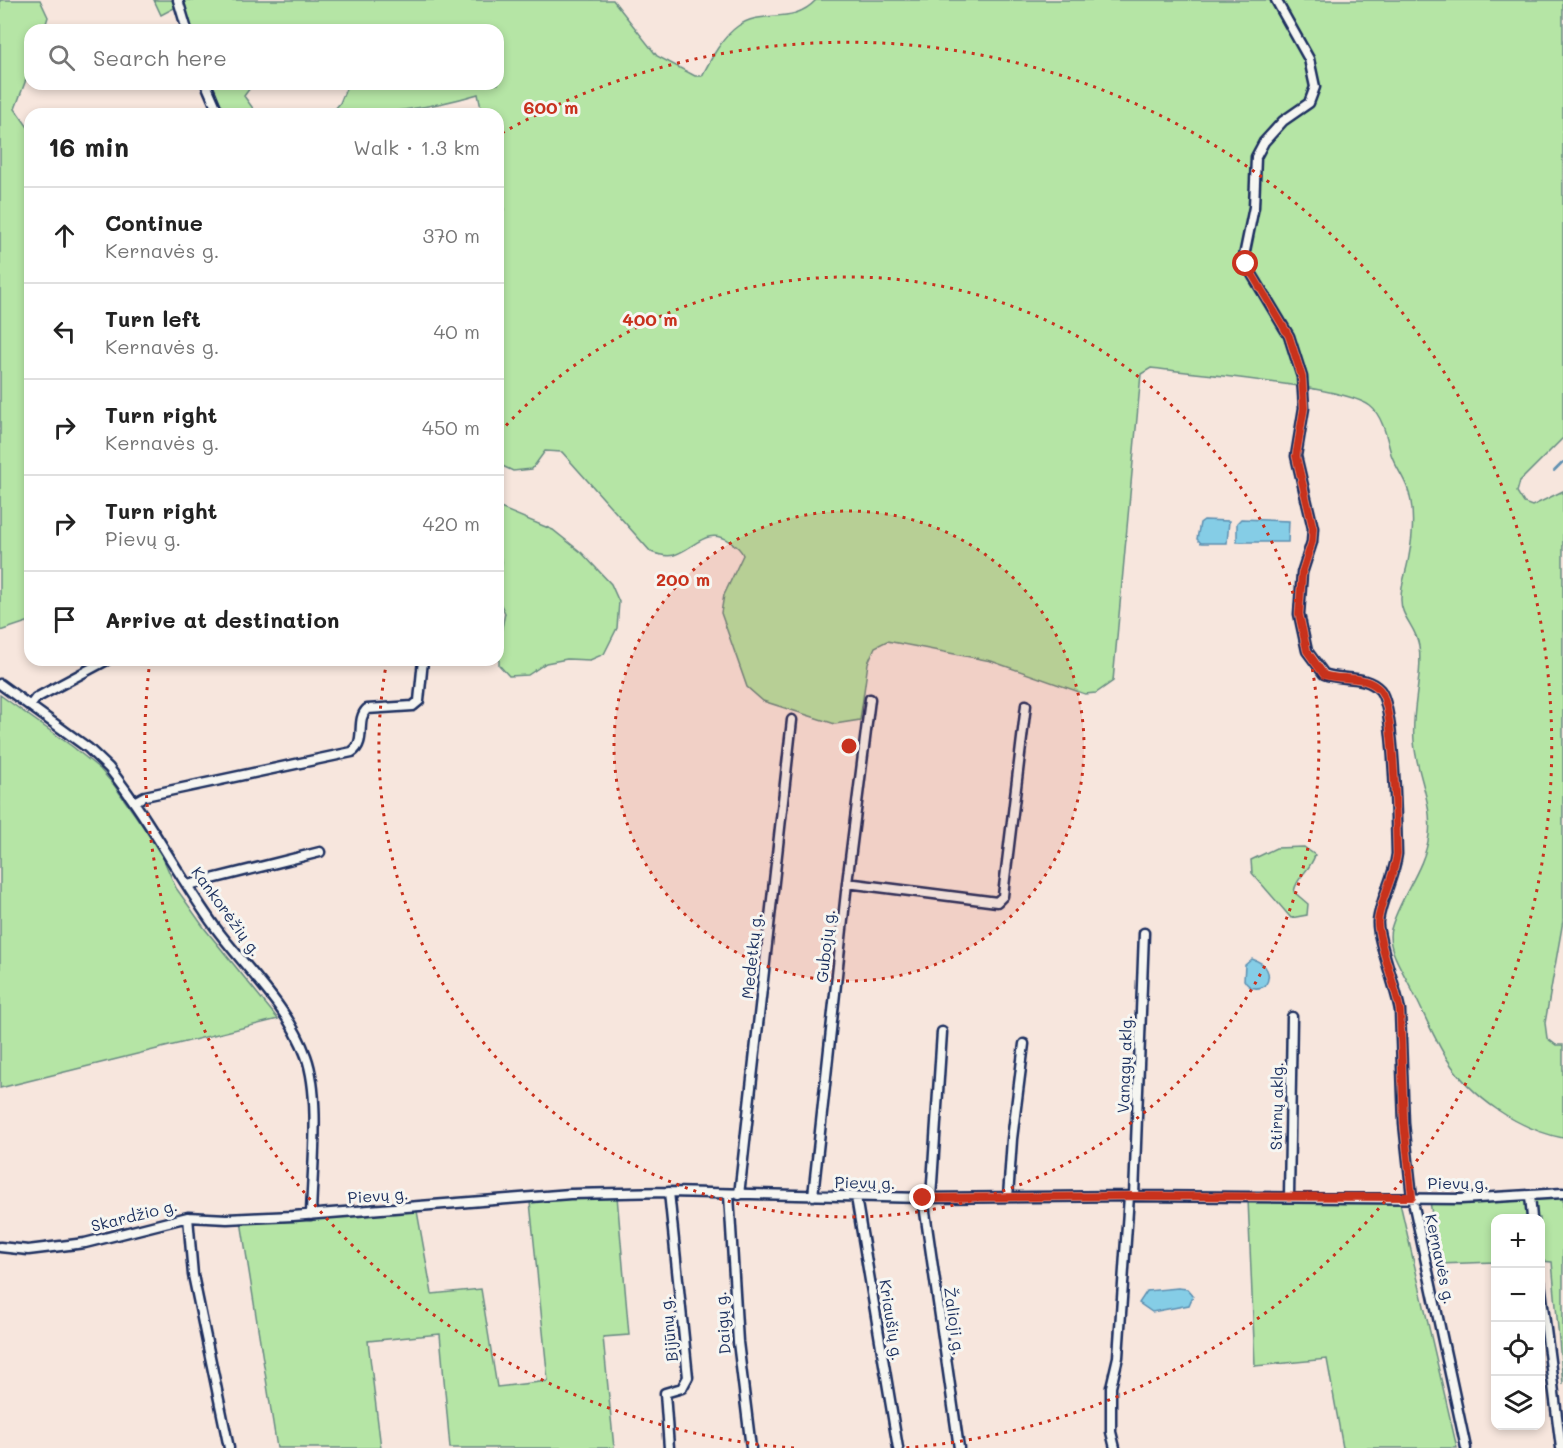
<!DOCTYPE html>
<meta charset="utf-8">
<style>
body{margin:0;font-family:Mali,sans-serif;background:#f6f6f6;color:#222}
.controls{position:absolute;right:18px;bottom:18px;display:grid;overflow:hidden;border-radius:12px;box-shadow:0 3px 9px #0003}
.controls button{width:54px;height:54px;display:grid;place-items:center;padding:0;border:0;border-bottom:2px solid #e0e0e0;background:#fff;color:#222;font:30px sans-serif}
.stop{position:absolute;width:18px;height:18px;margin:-14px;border:4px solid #c8321e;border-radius:50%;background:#fff}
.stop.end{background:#c8321e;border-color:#fff;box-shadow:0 2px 6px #0008}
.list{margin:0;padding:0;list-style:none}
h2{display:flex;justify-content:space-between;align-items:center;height:78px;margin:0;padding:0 24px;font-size:26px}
h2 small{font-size:20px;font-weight:400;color:#767676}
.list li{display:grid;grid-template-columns:39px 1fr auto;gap:18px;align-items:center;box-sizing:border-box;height:96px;padding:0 24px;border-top:2px solid #e0e0e0}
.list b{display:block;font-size:22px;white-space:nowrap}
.list p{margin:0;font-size:20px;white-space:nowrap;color:#767676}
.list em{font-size:20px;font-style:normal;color:#767676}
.icon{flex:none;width:33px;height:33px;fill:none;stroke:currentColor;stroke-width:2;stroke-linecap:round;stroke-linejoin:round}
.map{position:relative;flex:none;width:1563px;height:1448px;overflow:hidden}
.search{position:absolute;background:#fff;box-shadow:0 3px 9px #0003;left:24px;top:24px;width:480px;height:66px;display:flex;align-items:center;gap:15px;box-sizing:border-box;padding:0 21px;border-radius:18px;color:#767676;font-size:22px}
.panel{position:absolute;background:#fff;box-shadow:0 3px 9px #0003;left:24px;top:108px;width:480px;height:558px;border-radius:18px}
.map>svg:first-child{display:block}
.green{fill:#b5e5a5;stroke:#688a82;stroke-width:1.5}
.water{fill:#85cde6;stroke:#5b8eb0;stroke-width:1.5}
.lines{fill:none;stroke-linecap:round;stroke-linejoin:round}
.stream{stroke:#5b8eb0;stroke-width:2}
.minor-casing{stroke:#1b2f5e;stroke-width:13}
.minor{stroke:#f6f6f2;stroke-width:8}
.route{stroke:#c8321e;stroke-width:8}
.ring{fill:none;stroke:#c8321e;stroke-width:3;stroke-dasharray:3 6}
.labels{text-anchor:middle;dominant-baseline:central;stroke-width:6;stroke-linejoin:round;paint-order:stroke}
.street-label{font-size:16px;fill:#1b2f5e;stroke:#f6f6f2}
.centre{fill:#c8321e;stroke:#f6f6f2;stroke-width:3}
.ring-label{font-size:18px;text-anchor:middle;font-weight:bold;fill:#c8321e;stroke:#f6f6f2;stroke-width:6;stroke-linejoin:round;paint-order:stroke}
</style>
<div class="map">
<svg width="1563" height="1448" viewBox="0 0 1563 1448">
<rect width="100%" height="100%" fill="#f7e6dd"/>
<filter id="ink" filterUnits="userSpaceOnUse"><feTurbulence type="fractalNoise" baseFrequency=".0167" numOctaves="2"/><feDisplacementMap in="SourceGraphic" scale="12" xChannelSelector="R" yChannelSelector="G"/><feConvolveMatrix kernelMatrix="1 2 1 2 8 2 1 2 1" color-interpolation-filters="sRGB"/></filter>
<g filter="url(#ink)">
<path class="green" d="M 0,0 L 40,0 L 48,17 L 44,30 L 30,30 L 30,69 L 15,109 L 30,130 L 30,621 L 0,631 Z
M 154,0 L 613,0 L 657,56 L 695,76 L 702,76 C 711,59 722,37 738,26 C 762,8 792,26 816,0 L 1563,0 L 1563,438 L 1520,481 L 1517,492 L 1524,503 L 1532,506 L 1563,491 L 1563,921 L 1545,1023 L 1547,1038 L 1556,1045 L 1563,1045 L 1563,1138 C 1518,1129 1472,1098 1447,1059 C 1433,1037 1423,1011 1411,988 C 1403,971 1386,948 1391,929 C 1400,896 1425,869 1429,835 C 1433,801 1416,773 1414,741 C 1411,709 1423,677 1419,646 C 1416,626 1400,617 1401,598 C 1401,584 1407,570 1409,556 C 1413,535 1415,508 1407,487 C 1403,476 1395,466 1391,454 C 1387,439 1383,416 1370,406 C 1345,386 1191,373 1151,368 L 1141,374 L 1113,681 L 1096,693 L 1085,694 L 991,661 L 887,641 L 875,647 L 868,663 L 860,720 L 835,724 L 763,701 L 747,687 L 721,613 L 724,595 L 743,555 C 740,548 736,546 730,542 C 707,526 695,548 674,555 C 666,557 659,555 651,552 L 562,452 L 545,451 L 532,469 L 513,471 L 498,464 L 498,241 L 502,234 L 499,226 L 504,209 L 498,201 L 498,114 L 476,114 L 481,108 L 478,94 C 428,109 383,114 331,114 L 340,103 L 348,84 L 498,84 L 498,30 L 192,30 L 186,14 L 174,8 L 161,15 Z
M 213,84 L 253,84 L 244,96 L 257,114 L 213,114 L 221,106 Z
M 498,507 L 553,530 L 582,553 L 611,584 L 619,602 L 617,628 L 604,654 L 590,660 L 567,659 L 546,663 L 528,675 L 509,676 L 499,665 L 499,642 L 505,613 L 498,599 L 502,561 L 498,554 Z
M 0,695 L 73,747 L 100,769 L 114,785 L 159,849 L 176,888 L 205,929 L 278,1019 L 0,1088 Z
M 1304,847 L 1315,855 C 1311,870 1296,877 1294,892 L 1308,904 L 1307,915 L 1291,918 L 1252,873 L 1251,860 L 1276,848 Z
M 617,1196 L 629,1335 L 603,1337 L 614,1448 L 450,1448 L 440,1334 L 368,1341 L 381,1448 L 277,1448 L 241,1221 L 417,1211 L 432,1294 L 481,1289 L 497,1387 L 548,1381 L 530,1202 Z
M 1563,1197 L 1563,1384 L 1552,1262 L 1541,1261 L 1540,1218 L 1496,1218 L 1495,1262 L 1439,1264 L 1430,1201 Z
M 1248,1199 L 1400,1203 L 1457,1448 L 1343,1448 L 1327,1359 L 1255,1366 Z"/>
<path class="water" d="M 1241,519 L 1289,521 L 1288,542 L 1237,542 L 1237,523 Z
M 1204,520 L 1229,521 L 1227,543 L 1201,543 L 1197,539 L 1200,523 Z
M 1252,959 C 1266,963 1273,974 1265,986 C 1256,990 1249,989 1244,980 L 1245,965 Z
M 1178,1288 L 1187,1289 L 1193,1296 L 1189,1305 L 1152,1312 L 1139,1303 L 1147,1291 Z"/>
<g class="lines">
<path class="stream" d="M 1554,471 L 1563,462"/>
<g class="minor-casing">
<path id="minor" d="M 178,0 L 187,30
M 1276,0 L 1309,59 L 1315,87 L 1309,103 L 1283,121 L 1264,142 L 1256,157 L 1254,207 L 1244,256 L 1250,271 L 1289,336 L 1302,377 L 1304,408 L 1296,456 L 1313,528 L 1312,542 L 1302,573 L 1299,614 L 1307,651 L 1324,674 C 1342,681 1366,674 1380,690 C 1395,707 1396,826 1397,854 C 1394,878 1381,898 1378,921 C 1376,936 1397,990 1400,1011 L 1404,1124 L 1412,1197 L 1466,1448
M 206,84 L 219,114
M 0,684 L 88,748 L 109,768 C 149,818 178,876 215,927 C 246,969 288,1006 306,1056 C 321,1097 312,1170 311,1215
M 30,706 L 36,698 L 107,660
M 134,802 L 145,796 L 352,752 C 367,742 355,720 367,709 L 413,706 L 419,701 L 423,660
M 847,883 L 997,902 L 1003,896 L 1004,887 L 1026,705
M 188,885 L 320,852
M 729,1195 L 738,1342 L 751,1448
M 739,1195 L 792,720
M 1530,1195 L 1532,1218
M 813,1196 L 847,883 L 870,699
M 1134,1196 L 1144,933
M 1289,1196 L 1292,1017
M 856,1197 L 898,1448
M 1008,1197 L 1012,1139 L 1024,1044
M 923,1198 L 959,1448
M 931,1198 L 942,1032
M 188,1217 L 193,1275 L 229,1448
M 0,1247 L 28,1250 L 85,1243 L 188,1217 L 227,1219 L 293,1216 L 570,1194 L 669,1192 L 923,1198 L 1134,1196 L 1461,1199 L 1563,1193
M 1540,1282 L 1561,1448
M 669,1448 L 665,1393 L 682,1388 L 688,1377 L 669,1192
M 1115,1448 L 1111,1432 L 1111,1387 L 1118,1357 L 1129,1196"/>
</g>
<use href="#minor" class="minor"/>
</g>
</g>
<g class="lines" filter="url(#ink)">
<path class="route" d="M 923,1198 L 1129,1196 L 1412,1197 L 1404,1124 L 1400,1011 C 1397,990 1376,936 1378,921 C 1381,898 1394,878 1397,854 C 1396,826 1395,706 1380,690 C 1366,674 1342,681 1324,675 L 1307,651 L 1299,614 L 1302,573 L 1312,542 L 1313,528 L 1296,456 L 1304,408 L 1302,377 L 1289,336 L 1246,264"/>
</g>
<circle cx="849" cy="746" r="235" fill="#c8321e" fill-opacity=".12"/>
<g class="ring">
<circle cx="849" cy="746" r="235"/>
<path d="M500 432A470 470 0 1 1 387 660"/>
<path d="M794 1448A704 704 0 0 1 150 660M502 133A704 704 0 1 1 904 1448"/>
</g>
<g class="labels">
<g class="street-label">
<text transform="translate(227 911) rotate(54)">Kankorėžių g.</text>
<text transform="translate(825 946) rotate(-84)">Gubojų g.</text>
<text transform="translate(751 956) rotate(-84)">Medetkų g.</text>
<text transform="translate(1124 1064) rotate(-88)">Vanagų aklg.</text>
<text transform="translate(1276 1106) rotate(-89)">Stirnų aklg.</text>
<text transform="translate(865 1182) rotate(1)">Pievų g.</text>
<text x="1458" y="1182">Pievų g.</text>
<text transform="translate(378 1195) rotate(-4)">Pievų g.</text>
<text transform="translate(134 1215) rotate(-14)">Skardžio g.</text>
<text transform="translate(1441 1259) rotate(78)">Kernavės g.</text>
<text transform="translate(892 1320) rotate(81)">Kriaušių g.</text>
<text transform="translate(955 1321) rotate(82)">Žalioji g.</text>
<text transform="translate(722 1323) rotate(-94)">Daigų g.</text>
<text transform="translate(668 1329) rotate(-96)">Bijūnų g.</text>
</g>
</g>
<circle cx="849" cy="746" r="9" class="centre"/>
<g class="ring-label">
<text x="551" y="114">600 m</text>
<text x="650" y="326">400 m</text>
<text x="683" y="586">200 m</text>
</g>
</svg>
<div class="controls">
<button>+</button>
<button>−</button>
<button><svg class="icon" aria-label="locate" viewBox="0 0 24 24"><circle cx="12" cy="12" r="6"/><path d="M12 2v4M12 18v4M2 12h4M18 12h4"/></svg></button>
<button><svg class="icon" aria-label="layers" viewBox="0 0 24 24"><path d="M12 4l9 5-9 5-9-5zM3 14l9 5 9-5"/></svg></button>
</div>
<div class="stop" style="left:1246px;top:264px"></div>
<div class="stop end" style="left:923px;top:1198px"></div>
<div class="search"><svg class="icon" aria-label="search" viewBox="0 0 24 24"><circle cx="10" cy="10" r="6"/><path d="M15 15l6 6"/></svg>Search here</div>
<section class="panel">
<h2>16 min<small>Walk · 1.3 km</small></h2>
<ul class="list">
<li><svg class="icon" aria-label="ahead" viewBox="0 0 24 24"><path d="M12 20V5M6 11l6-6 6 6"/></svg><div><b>Continue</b><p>Kernavės g.</p></div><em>370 m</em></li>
<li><svg class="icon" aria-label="left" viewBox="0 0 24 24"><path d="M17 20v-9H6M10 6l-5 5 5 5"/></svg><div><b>Turn left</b><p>Kernavės g.</p></div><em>40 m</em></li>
<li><svg class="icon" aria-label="right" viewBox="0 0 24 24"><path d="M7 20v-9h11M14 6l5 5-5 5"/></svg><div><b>Turn right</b><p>Kernavės g.</p></div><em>450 m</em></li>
<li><svg class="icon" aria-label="right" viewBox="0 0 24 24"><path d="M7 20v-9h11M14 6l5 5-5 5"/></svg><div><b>Turn right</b><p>Pievų g.</p></div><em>420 m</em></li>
<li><svg class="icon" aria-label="arrive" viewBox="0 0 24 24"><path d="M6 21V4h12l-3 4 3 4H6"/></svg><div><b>Arrive at destination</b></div></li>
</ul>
</section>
</div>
